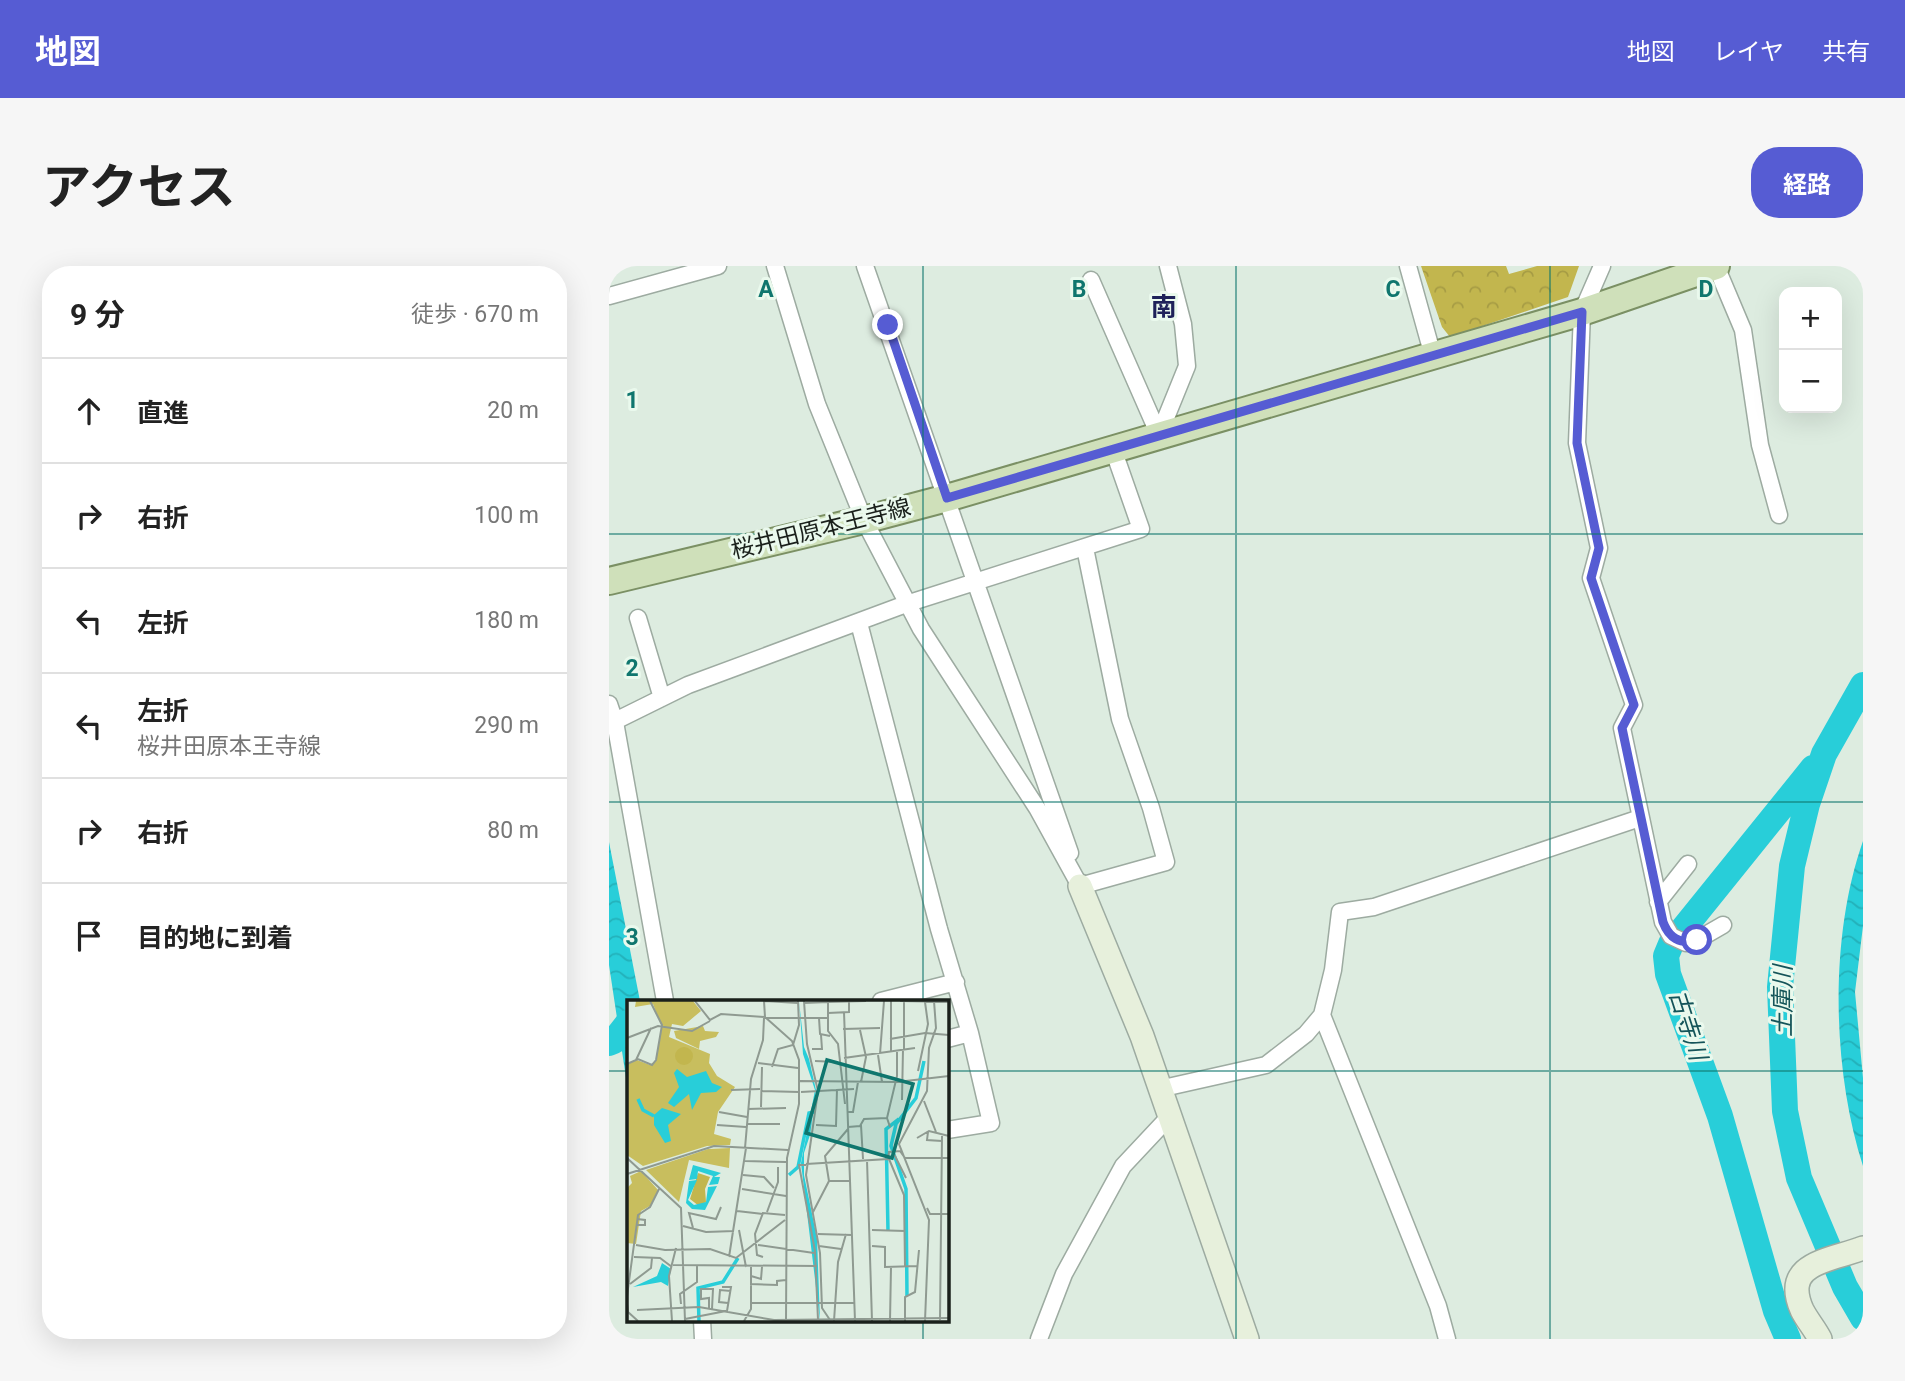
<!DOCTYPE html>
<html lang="ja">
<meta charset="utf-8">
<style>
body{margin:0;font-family:Roboto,"Noto Sans JP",sans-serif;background:#f6f6f6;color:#222}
.controls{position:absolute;right:21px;top:21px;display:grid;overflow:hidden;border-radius:14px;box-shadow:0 7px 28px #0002}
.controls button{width:63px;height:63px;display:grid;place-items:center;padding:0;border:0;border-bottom:2px solid #e0e0e0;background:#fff;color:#222;font:35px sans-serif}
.stop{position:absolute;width:21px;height:21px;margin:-16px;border:5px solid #565cd3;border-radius:50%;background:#fff}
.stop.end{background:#565cd3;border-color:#fff;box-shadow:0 2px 7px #0008}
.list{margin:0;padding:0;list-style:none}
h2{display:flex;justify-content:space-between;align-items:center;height:91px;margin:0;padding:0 28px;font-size:30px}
h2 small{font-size:23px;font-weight:400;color:#767676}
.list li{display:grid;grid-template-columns:46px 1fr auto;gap:21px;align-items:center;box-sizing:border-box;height:105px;padding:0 28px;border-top:2px solid #e0e0e0}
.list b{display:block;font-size:26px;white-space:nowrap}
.list p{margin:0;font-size:23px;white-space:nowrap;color:#767676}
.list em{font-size:23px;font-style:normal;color:#767676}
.icon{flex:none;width:38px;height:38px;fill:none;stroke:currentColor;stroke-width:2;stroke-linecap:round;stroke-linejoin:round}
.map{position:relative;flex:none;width:1254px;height:1073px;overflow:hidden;border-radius:28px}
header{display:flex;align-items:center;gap:42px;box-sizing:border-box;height:98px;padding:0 35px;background:#565cd3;color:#fff}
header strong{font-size:33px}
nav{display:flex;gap:38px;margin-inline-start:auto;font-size:24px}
.intro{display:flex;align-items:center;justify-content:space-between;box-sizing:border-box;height:168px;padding:0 42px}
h1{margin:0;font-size:49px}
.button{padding:18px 32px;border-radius:28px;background:#565cd3;color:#fff;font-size:24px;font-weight:700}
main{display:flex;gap:42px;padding:0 42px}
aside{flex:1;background:#fff;border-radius:28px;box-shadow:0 7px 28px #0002}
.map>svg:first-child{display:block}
.forest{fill:url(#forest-crowns)}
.water{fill:url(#water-waves)}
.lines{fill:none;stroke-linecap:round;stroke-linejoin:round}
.river{stroke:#28ced9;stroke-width:26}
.street-casing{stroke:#9daba1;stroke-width:19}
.secondary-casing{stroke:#9daba1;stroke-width:26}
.primary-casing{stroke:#7b9064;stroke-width:30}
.street{stroke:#fff;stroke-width:16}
.secondary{stroke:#e7f0dc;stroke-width:23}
.primary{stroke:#cfe0ba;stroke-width:26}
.route{stroke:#565cd3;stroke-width:9}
.grid{fill:none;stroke:#0f766e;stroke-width:2;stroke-opacity:0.55}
.labels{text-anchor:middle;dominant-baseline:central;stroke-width:6;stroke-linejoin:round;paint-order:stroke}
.street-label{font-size:23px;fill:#1a201b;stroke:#eaf9ed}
.water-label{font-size:24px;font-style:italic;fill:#145459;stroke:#eaf9ed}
.quarter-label{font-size:26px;font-weight:bold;fill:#1f225a;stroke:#eaf9ed}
.inset-river{fill:none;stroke:#28ced9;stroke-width:3.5}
.inset-road{fill:none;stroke:#8f9a91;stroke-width:2}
.view{fill:#0f766e;fill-opacity:0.15;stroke:#0f766e;stroke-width:3.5}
.inset-edge{fill:none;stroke:#1a201b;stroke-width:3.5}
.grid-label{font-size:23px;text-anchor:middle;font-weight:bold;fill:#0f766e;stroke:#eaf9ed;stroke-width:6;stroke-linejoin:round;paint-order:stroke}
</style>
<header>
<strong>地図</strong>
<nav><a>地図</a><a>レイヤ</a><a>共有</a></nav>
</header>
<div class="intro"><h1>アクセス</h1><a class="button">経路</a></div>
<main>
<aside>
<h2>9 分<small>徒歩 · 670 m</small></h2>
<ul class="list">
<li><svg class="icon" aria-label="ahead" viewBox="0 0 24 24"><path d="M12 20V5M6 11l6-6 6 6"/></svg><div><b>直進</b></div><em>20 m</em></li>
<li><svg class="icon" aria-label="right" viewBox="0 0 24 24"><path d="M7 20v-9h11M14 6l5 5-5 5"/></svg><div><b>右折</b></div><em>100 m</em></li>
<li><svg class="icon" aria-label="left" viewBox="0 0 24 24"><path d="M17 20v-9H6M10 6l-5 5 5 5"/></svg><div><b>左折</b></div><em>180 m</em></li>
<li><svg class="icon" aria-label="left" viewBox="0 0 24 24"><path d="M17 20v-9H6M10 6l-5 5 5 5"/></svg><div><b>左折</b><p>桜井田原本王寺線</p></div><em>290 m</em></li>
<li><svg class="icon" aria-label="right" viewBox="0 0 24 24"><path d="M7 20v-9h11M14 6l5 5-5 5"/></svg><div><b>右折</b></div><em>80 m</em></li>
<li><svg class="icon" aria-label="arrive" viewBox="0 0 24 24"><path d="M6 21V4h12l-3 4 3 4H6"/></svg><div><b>目的地に到着</b></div></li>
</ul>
</aside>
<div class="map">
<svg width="1254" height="1073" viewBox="0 0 1254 1073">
<defs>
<pattern id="forest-crowns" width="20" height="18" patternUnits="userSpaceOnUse" patternTransform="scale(1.75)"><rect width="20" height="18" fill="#c2b64e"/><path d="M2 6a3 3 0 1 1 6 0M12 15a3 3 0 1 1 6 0" fill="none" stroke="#a69c44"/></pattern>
<pattern id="water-waves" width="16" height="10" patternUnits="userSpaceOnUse" patternTransform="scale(1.75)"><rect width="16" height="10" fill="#28ced9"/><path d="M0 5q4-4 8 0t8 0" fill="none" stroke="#23b1ba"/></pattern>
</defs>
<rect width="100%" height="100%" fill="#ddece0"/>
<path class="forest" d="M 812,0 L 897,0 L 900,8 L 928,0 L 970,0 L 959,31 L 841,71 L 833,61 Z"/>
<path class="water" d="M 1254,575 L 1254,660 L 1246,726 L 1254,812 L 1254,900 C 1223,804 1220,671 1254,575 Z
M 0,576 L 31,735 L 19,735 L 19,825 L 0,699 Z"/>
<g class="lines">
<path class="river" d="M 1254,419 L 1215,488 L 1198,538 L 1183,600 L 1171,721 L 1176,845 L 1190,912 L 1236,1021 L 1254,1052
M 0,777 L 5,775 L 19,757
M 1179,1073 L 1167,1045 L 1111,850 L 1059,708 L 1057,690 L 1062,678 L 1204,502"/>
<g class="street-casing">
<path id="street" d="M 166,0 L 208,138 L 255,254 L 312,363 L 428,542 L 471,620
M 256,0 L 461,587
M 799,0 L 824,90
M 993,0 L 973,46 L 968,177 L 990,282 L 982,312 L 1025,439 L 1013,462 L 1054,656 L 1062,670 L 1077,677 L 1088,674 L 1114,659
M 1107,0 L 1134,64 L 1151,179 L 1170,249
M 482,14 L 550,169
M 0,30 L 109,0
M 550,169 L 578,100 L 574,58 L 559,0
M 29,352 L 53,432
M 250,357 L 330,663 L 361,767 L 382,857 L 338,864
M 0,438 L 6,456 L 56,735
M 0,458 L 79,419 L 297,338 L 532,263 L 504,183
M 471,620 L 557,596 L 542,542 L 511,453 L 476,282
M 1049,636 L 1079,598
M 272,735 L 347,716
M 713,749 L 829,1040 L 838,1073
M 338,773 L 361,767
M 550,823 L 657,799 L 697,768 L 713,749 L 724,704 L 731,646 L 765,641 L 1031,552
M 93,1054 L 94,1073
M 430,1073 L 455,1008 L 514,900 L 559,852"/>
</g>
<g class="secondary-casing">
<path id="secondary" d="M 471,620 L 533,770 L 638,1073
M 1211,1073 C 1206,1063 1198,1054 1193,1044 C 1172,996 1221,995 1254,982"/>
</g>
<g class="primary-casing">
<path id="primary" d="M 0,315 L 255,254 L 338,232 L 973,46 L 1107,0"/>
</g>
<use href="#street" class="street"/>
<use href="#secondary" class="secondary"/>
<use href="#primary" class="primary"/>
</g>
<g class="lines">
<path class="route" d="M 279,59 L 338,232 L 973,46 L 968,177 L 990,282 L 982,312 L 1025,439 L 1013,462 L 1054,656 C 1060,672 1071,679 1088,674"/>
</g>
<path class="grid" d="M 314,0 L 314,735M 627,0 L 627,1073M 941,0 L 941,1073M 0,268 L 1254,268M 0,536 L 1254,536M 0,805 L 19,805M 338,805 L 1254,805M 314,1054 L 314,1073"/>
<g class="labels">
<g class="street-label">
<text transform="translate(212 263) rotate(-14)">桜井田原本王寺線</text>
</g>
<g class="water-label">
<text transform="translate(1174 735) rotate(-90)">土庫川</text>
<text transform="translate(1079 759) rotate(72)">古寺川</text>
</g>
<g class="quarter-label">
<text x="555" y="41">南</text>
</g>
</g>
<g transform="translate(18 734)">
<rect width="322" height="322" fill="#ddece0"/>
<path d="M 9,1 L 66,1 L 74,11 L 56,26 L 45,24 L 42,37 L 83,54 L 82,63 L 90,76 L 108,87 L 91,112 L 87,134 L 104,139 L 103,145 L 80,146 L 16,166 L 0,155 L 0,64 L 10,60 L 23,65 L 29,60 L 35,27 L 26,4 L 8,7 ZM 103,148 L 102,168 L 62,160 L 52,202 L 19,170 L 81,149 ZM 14,171 L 31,190 L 23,206 L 14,211 L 9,244 L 0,243 L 0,188 L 5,183 L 3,176 Z" fill="#c8be5e"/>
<path d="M48 56a9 9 0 1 1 18 0a9 9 0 1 1-18 0ZM 71,173 L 83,177 L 78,189 L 79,202 L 72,206 L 63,199 Z" fill="#c2b64e"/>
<path d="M 76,26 L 78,31 L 92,32 L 89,37 L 73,41 L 72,49 L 49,38 L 47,31 Z" fill="#c8be5e"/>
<path d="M 172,1 L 177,47 L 182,59 L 189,90 L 183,135 L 177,153 L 177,175 L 190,238 L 193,321 L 174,163 L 188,90 L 176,54 ZM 50,69 L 60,77 L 79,71 L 85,83 L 95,87 L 89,92 L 74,93 L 65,110 L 62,94 L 47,107 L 41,103 L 52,87 L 47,73 ZM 35,108 L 54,114 L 41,125 L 44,141 L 38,143 L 27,125 L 27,115 ZM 66,165 L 94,173 L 87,177 L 93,177 L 91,184 L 82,185 L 86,176 L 71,171 L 70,179 L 62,180 ZM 70,180 L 61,200 L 67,205 L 79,202 L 81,187 L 90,186 L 78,210 L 65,209 L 59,203 L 62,181 ZM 35,263 L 44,269 L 41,286 L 34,282 L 6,287 L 30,276 Z" fill="#28ced9"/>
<path class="inset-river" d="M 11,99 L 16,110 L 27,116M 162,175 L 171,167 L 182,113 L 187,112M 261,231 L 259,129 L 272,119M 280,296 L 279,189 L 264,146 L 269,124 L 289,98 L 297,61M 72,321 L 71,288 L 96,282 L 111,258"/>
<path class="inset-road" d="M 68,1 L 83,20 L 94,14 L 138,17M 137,1 L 138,17 L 165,41 L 172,60 L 172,104 L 160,158 L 159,321M 138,1 L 171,3M 177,1 L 180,44 L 191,91 L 179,175 L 193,253 L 195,308 L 203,320M 201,1 L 201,31 L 211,44 L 218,104M 264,1 L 264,51M 273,1 L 322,2M 201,2 L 239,1M 177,3 L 201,2M 217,12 L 228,321M 201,13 L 222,12 L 222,1M 192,18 L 193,34 L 203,36M 216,29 L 253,28M 233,30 L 239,57 L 234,82M 0,38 L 31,26 L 65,31 L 83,21M 263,39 L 298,33 L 322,35M 185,49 L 195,49 L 194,35M 277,49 L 277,1M 253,54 L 257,1M 251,55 L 255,82M 217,58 L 288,48M 9,60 L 24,28M 188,61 L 211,62M 131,63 L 171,68M 0,64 L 11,59 L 25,65 L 29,60 L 35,25 L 23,1M 145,67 L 151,49 L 166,45 L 172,25 L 171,1M 291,71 L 301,24 L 298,2M 173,81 L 270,82 L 322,76M 104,90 L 133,89M 134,91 L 172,92M 174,92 L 227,89M 275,100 L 276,49M 297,101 L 309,132M 134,107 L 135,67M 121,109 L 159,108M 92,112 L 120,117M 220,112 L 226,112 L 231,82M 120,124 L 153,124M 90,125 L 119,127M 189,125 L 209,126 L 210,89M 234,125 L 236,159M 221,127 L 233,126 L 237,119 L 260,118M 263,127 L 260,118 L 270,76 L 270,50M 301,132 L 300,140 L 315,141M 290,138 L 302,131 L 322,136M 118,148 L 124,79 L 136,40 L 137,18 L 201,18M 266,152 L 279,178M 0,158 L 54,208 L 58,321M 262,159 L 277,195 L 278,266M 240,160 L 245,321M 118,161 L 159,162M 179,164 L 261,159 L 262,152 L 273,151 L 278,158 L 322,158M 179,165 L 172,165 L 188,251 L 191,320M 0,174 L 87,146 L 161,150M 116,175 L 137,177 L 147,188M 202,181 L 224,181M 115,189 L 159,196M 300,208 L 303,214 L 322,214M 110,211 L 136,214M 140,212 L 151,182 L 151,167M 186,212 L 202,181 L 198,156 L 221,129M 10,225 L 18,225 L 18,220 L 10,219M 56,226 L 79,232 L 107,231M 66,228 L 62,213 L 89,219 L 94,207M 112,230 L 119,267M 245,230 L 278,231M 191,234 L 225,235M 9,245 L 38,250 L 83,249 L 109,258 L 158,220M 131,245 L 187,253M 192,246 L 214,249M 245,246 L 258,247 L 258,267 L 291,266M 7,257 L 33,258 L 45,267M 102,257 L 119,148M 136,257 L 130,255 L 128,234 L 136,213 L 158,215M 46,265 L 190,266M 124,276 L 134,279 L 135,267M 3,284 L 24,268 L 25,258M 123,284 L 150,285 L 150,281 L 159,280M 95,287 L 104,287 L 100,311M 0,296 L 11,215 L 23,207 L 32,189M 101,303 L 92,302 L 93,290 L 104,291M 123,303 L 227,303M 0,304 L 1,312 L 11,321M 54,304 L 53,294 L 70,282 L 70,266M 82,308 L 82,298 L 74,299 L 74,289 L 86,289 L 85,309M 10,310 L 72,307 L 147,320 L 322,318M 58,319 L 99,311M 313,320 L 315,136M 45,321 L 42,276 L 49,248M 117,321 L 124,309 L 124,267M 207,321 L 211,262 L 219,234M 263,321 L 264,267M 278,321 L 278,297 L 288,292 L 292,250M 298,321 L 302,220 L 272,144 L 300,91 L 302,48 L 309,28 L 307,1"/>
<path class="view" d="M 200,60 L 286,84 L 265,158 L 179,133 Z"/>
<rect width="322" height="322" class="inset-edge"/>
</g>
<g class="grid-label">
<text x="157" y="31">A</text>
<text x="470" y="31">B</text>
<text x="784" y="31">C</text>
<text x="1097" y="31">D</text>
<text x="23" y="142">1</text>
<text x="23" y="410">2</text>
<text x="23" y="679">3</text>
</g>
</svg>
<div class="controls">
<button>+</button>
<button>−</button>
</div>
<div class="stop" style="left:1088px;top:674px"></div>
<div class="stop end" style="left:279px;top:59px"></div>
</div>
</main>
